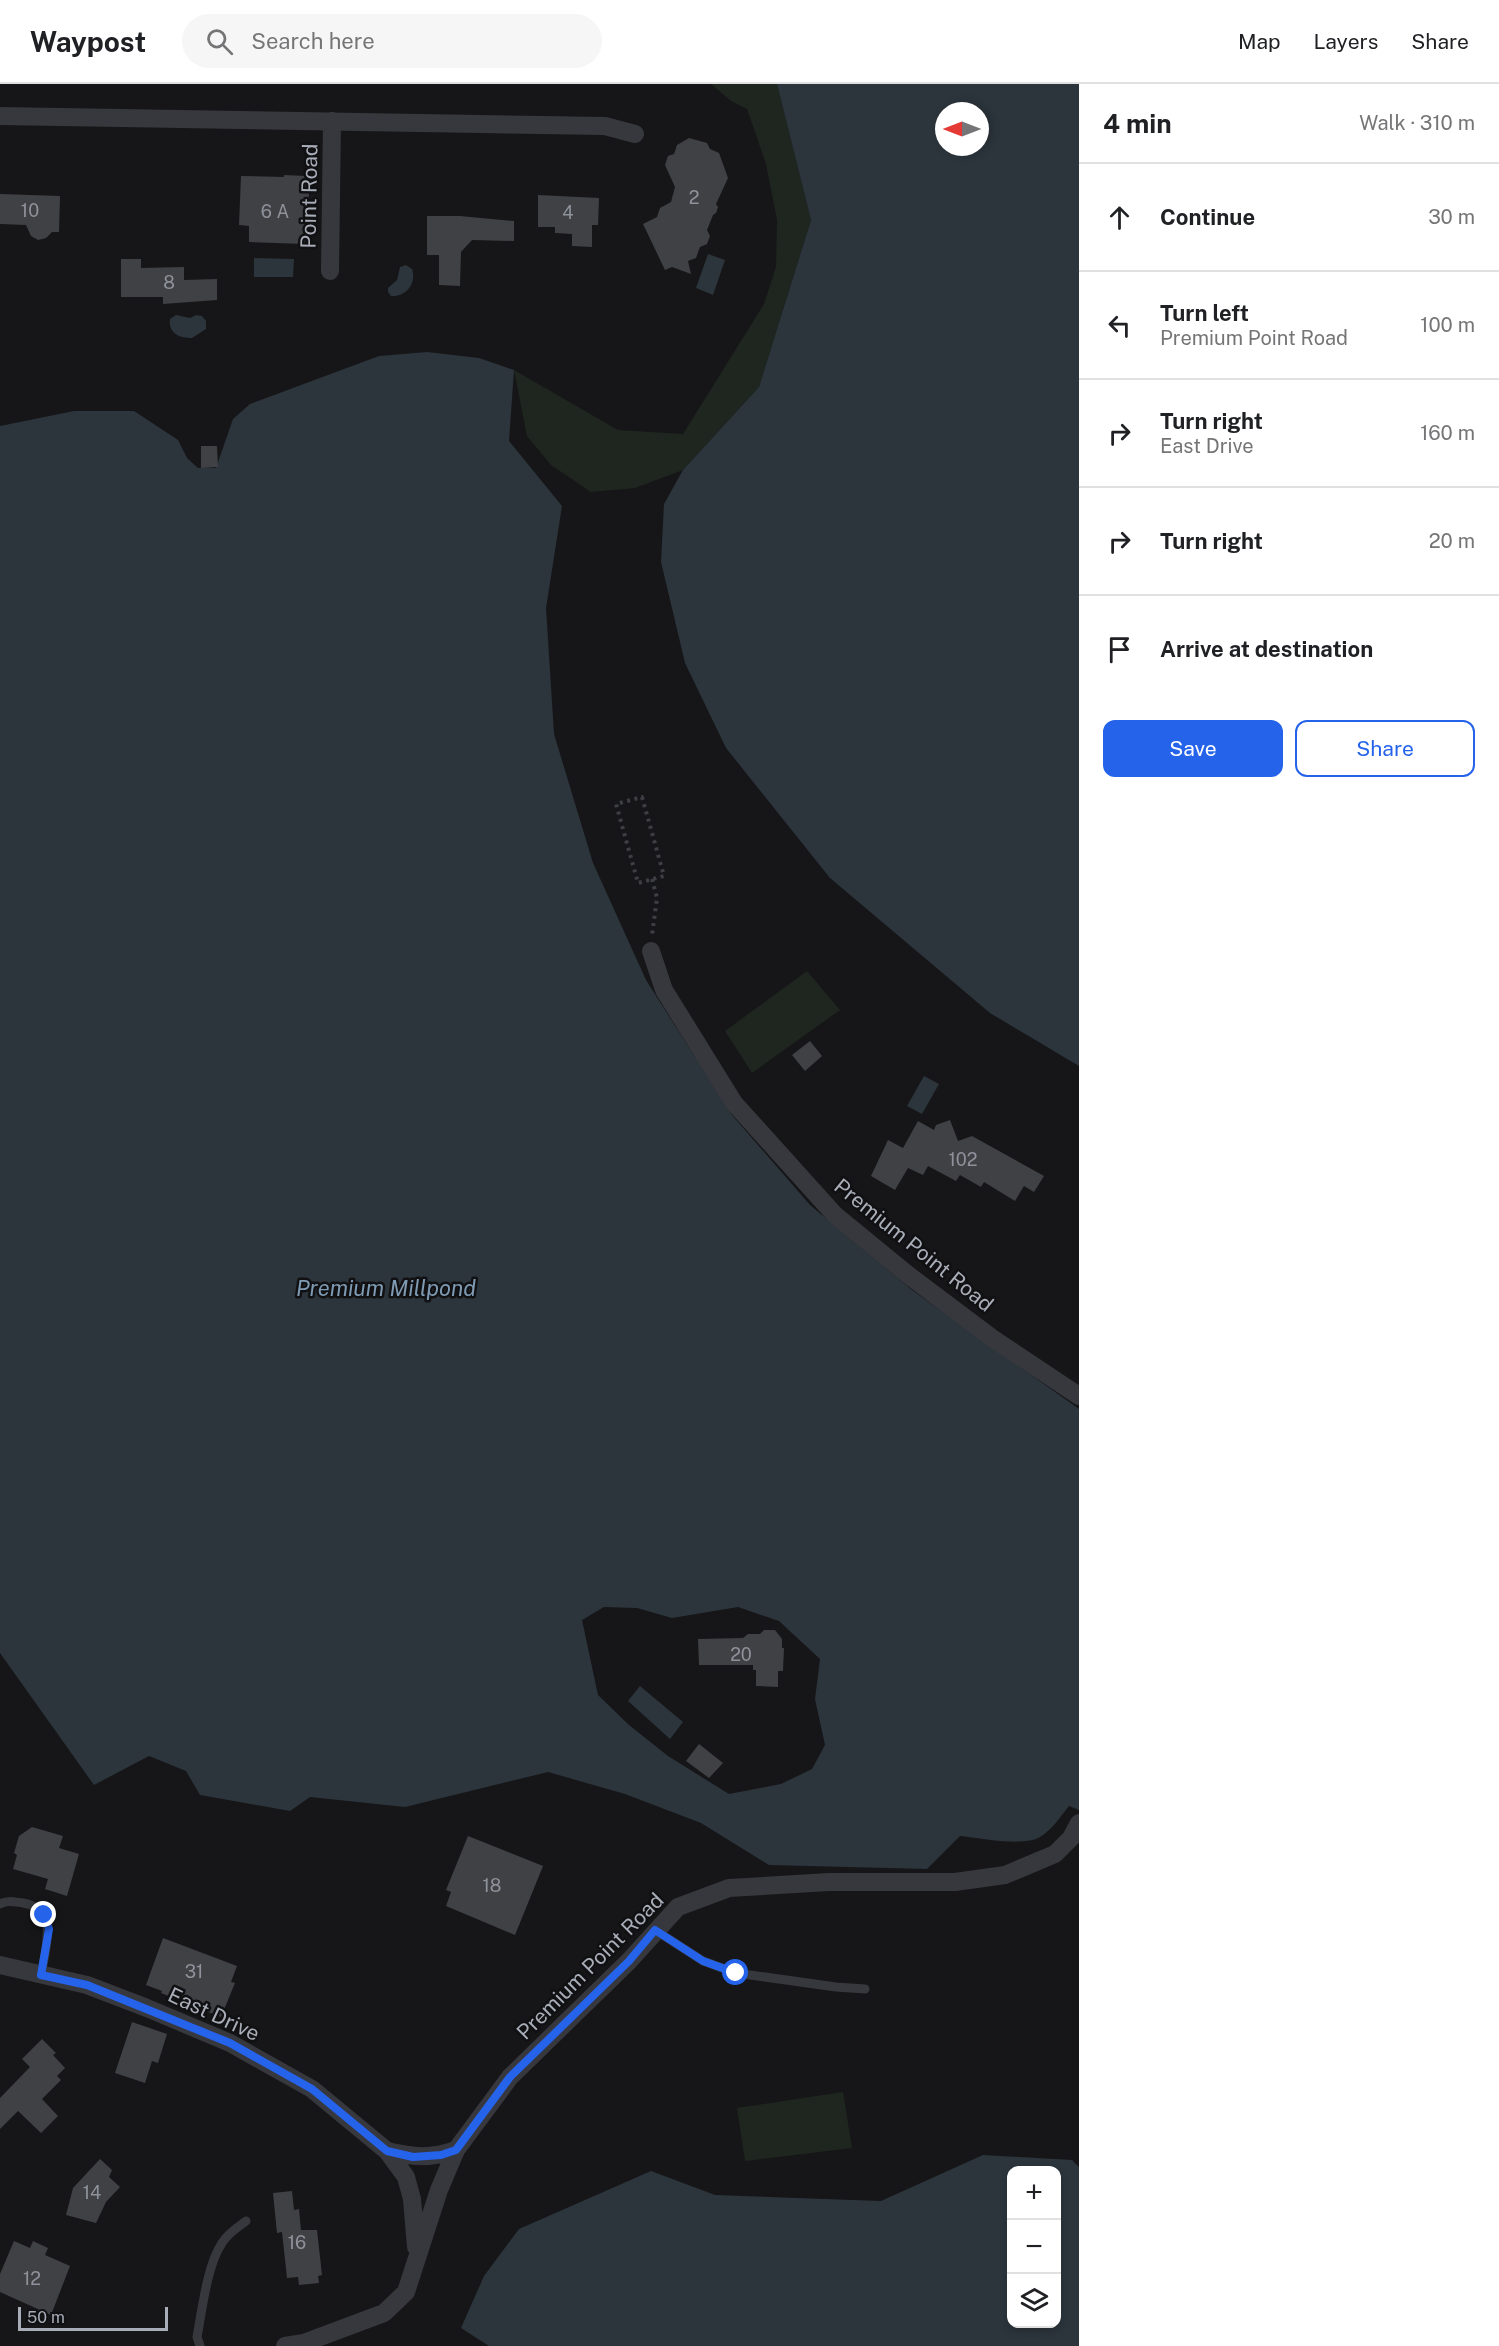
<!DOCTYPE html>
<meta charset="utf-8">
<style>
body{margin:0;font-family:"Public Sans",sans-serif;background:#f6f6f6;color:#202124}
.controls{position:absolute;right:18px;bottom:18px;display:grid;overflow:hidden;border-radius:12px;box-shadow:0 3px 9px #0003}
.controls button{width:54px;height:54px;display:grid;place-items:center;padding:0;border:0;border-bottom:2px solid #e0e0e0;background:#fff;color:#202124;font:30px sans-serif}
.compass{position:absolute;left:935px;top:18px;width:54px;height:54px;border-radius:50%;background:#fff;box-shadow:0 3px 9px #0003;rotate:270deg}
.scale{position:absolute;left:18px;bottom:15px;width:150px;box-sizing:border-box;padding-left:6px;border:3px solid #a8adb8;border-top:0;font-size:16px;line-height:21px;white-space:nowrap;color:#a8adb8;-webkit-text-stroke:4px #111113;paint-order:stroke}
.stop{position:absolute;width:18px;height:18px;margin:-14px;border:4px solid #2563eb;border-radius:50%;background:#fff}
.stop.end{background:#2563eb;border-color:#fff;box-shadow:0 2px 6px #0008}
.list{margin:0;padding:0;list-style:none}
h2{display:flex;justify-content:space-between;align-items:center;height:78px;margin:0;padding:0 24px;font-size:26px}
h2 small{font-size:20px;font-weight:400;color:#757577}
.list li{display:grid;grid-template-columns:39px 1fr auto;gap:18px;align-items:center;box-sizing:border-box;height:108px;padding:0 24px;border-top:2px solid #e0e0e0}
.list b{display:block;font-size:22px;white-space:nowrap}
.list p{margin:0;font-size:20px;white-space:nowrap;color:#757577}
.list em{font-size:20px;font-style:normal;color:#757577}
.actions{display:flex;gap:12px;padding:18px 24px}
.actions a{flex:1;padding:14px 0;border:2px solid #2563eb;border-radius:12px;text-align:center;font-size:21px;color:#2563eb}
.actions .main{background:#2563eb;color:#fff}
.icon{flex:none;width:33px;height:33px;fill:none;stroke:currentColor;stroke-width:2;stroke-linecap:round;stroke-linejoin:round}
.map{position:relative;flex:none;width:1079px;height:2262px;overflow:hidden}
header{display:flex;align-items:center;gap:36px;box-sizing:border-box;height:84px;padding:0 30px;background:#fff;border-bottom:2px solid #e0e0e0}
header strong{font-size:28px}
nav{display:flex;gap:33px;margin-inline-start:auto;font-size:21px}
.search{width:420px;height:54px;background:#f6f6f6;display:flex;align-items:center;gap:15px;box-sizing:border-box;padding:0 21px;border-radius:33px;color:#757577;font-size:22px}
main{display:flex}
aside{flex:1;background:#fff}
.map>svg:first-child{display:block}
.green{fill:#1e261f}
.water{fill:#2c353c;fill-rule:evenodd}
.building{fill:#404145}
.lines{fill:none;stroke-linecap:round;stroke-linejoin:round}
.path{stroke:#3d3f44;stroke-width:4;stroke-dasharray:3 4.5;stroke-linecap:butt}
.service{stroke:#37383d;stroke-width:9}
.minor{stroke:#37383d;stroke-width:18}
.route{stroke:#2563eb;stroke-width:8}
.labels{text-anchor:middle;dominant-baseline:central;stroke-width:5;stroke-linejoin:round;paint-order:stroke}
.number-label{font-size:18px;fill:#8e929b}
.street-label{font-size:21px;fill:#a8adb8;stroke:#111113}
.water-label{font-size:22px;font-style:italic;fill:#7f9bb3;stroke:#111113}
</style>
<header>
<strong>Waypost</strong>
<div class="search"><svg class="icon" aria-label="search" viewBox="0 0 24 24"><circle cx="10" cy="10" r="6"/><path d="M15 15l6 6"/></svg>Search here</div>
<nav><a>Map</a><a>Layers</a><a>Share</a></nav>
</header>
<main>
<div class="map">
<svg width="1079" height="2262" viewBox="0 0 1079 2262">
<rect width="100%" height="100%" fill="#161618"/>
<path class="green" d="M 711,0 L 777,0 L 811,136 L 759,303 L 683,386 L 635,404 L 591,408 L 551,381 L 527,352 L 514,286 L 618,346 L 683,350 L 764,220 L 776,183 L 777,136 L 766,80 L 747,25 L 731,17 Z
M 807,887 L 840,926 L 752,989 L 725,947 Z
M 843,2008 L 852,2064 L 745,2077 L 737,2024 Z"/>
<path class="water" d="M 777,0 L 1079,0 L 1079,982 L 990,929 L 830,794 L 726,664 L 685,579 L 661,478 L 664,420 L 683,386 L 759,303 L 811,136 ZM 944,27 L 980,27 L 980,63 L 944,63 Z
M 708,170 L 725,176 L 713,211 L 696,204 Z
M 254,174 L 294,175 L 293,193 L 254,193 Z
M 406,181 L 412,185 C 417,199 406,213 391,212 L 388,208 L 388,204 L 397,196 L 400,183 Z
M 176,231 L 190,234 L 196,231 L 202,232 L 206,237 L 206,245 L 192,254 C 179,254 168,249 170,235 Z
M 427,268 L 479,274 L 514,286 L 509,357 L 562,422 L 546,524 L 554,650 L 593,779 L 646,896 L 732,1031 L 810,1121 L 912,1206 L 1079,1325 L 1079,1726 L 1069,1722 C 1061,1732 1052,1746 1040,1753 C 1023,1763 980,1754 960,1752 L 927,1785 L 769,1781 L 701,1739 L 625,1710 L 548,1688 L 405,1723 L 310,1713 L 290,1727 L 200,1711 L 186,1687 L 149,1672 L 94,1701 L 0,1569 L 0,342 L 74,327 L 134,327 L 178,356 L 187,374 L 198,384 L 216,384 L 233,335 L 250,320 L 379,272 ZM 604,1523 L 637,1524 L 672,1534 L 738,1523 L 779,1537 L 820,1575 L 815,1615 L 825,1661 L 812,1685 L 781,1700 L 729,1710 L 668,1672 L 629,1641 L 598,1611 L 582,1536 Z
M 924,992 L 939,1000 L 922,1030 L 907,1022 Z
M 640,1602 L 683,1638 L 670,1655 L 628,1617 Z
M 983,2071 L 1072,2076 L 1079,2083 L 1079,2262 L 489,2262 L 461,2244 L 484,2192 L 519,2145 L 651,2087 L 715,2111 L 881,2117 ZM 1012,2086 L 1056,2086 L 1056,2240 L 1012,2240 Z"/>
<path class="building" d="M 689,54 L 707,59 L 710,65 L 719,69 L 728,94 L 716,120 L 718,123 L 716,129 L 713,131 L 707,146 L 710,152 L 707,160 L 700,163 L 696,174 L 688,177 L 691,190 L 672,183 L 665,186 L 643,140 L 657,133 L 660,124 L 671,118 L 675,103 L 665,81 L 668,72 L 674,70 L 677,61 Z
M 284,91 L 306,92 L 306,104 L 309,104 L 308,143 L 305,143 L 305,160 L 249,158 L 249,142 L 239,141 L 241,92 L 284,93 Z
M 0,110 L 60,112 L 59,148 L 52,148 L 46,154 L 38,156 L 31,152 L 26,141 L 0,140 Z
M 538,111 L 599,114 L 598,141 L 592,141 L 592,163 L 572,162 L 572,150 L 555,149 L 555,143 L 538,143 Z
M 427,132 L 460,132 L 514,137 L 514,157 L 472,156 L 461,168 L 460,202 L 439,201 L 439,171 L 427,171 Z
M 121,175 L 141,175 L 141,184 L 184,183 L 184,196 L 217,195 L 217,216 L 163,220 L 163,213 L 121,213 Z
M 201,362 L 217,362 L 218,383 L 201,384 Z
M 810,957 L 822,972 L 805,987 L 792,971 Z
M 950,1036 L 958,1057 L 972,1052 L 1044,1092 L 1034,1108 L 1024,1102 L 1015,1117 L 984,1098 L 981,1103 L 960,1091 L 956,1097 L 928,1082 L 923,1091 L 908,1084 L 895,1106 L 871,1092 L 888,1056 L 903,1064 L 918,1037 L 934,1046 L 936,1041 Z
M 764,1546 L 775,1546 L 782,1555 L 782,1564 L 784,1564 L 783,1587 L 778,1587 L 778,1603 L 756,1602 L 756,1586 L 753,1586 L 753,1581 L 699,1581 L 698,1555 L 743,1554 L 748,1550 L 760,1550 Z
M 699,1660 L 723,1679 L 709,1694 L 686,1677 Z
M 32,1743 L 63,1752 L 59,1764 L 79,1770 L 67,1812 L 45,1805 L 48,1795 L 13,1785 L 17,1771 L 14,1769 L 19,1752 Z
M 468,1752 L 543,1782 L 515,1851 L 446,1822 L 451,1808 L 446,1806 Z
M 163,1854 L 237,1882 L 231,1898 L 235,1899 L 221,1933 L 161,1909 L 162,1907 L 146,1901 Z
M 132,1938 L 167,1950 L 158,1979 L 152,1977 L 145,1999 L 115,1989 Z
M 42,1955 L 56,1969 L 53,1971 L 65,1984 L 57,1992 L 61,1996 L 42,2015 L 58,2032 L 41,2049 L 18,2027 L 0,2045 L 0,2014 L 30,1983 L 22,1975 Z
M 100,2075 L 112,2086 L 109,2093 L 120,2103 L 106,2118 L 96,2139 L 66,2131 L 73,2104 Z
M 292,2107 L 294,2126 L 299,2125 L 301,2146 L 317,2146 L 322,2191 L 318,2192 L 319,2199 L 299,2201 L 298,2193 L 287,2194 L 282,2148 L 277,2149 L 273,2109 Z
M 14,2157 L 30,2164 L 33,2157 L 48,2164 L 45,2171 L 70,2182 L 51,2231 L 0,2208 L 0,2190 Z"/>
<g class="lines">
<path class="path" d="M 642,713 L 664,792 L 638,799 L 616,720 Z
M 652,795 L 657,814 L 652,851"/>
<path class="service" d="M 0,1820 C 8,1816 14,1818 23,1819 C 60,1825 45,1866 41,1891
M 655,1846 L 703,1877 L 736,1889 L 836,1903 L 865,1905
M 200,2262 L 197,2253 C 202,2227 207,2181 222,2159 C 228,2149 237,2144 246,2137"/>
<path class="minor" d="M 0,32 L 605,42 L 635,50
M 330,187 L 332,37
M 651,867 L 664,906 L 734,1019 L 835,1131 L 907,1190 L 992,1254 L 1079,1312
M 0,1881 L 87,1901 L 147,1924 L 230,1959 L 312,2005 L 387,2067 L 406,2093 L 412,2115 L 416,2163
M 387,2067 C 413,2073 430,2075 456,2066
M 285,2262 L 304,2259 L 384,2229 L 406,2208 L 439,2106 L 456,2066 L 510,1993 L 629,1877 L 678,1823 L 729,1804 L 829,1798 L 955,1798 L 1005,1791 L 1055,1770 L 1071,1754 L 1079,1739"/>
</g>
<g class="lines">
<path class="route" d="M 44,1831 L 49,1845 L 41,1891 L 87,1901 L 230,1959 L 312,2005 L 387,2067 L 413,2073 L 441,2071 L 456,2066 L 510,1993 L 629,1877 L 655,1846 L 703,1877 L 736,1889"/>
</g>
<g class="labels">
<g class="number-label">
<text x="694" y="113">2</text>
<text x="30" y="126">10</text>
<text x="275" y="127">6 A</text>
<text x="568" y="128">4</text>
<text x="169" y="198">8</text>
<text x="963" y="1075">102</text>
<text x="741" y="1570">20</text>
<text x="492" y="1801">18</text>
<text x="194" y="1887">31</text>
<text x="92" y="2108">14</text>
<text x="297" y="2158">16</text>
<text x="32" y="2194">12</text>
</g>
<g class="street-label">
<text transform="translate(309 112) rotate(-89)">Point Road</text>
<text transform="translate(914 1161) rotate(39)">Premium Point Road</text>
<text transform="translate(590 1882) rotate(-45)">Premium Point Road</text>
<text transform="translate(214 1930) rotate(25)">East Drive</text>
</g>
<g class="water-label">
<text x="386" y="1204">Premium Millpond</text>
</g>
</g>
</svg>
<div class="controls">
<button>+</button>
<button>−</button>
<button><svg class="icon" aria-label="layers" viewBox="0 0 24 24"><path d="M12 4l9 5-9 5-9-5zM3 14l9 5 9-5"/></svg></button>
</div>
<svg class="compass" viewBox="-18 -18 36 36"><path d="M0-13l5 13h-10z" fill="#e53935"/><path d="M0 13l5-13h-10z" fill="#757577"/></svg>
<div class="scale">50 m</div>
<div class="stop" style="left:736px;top:1889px"></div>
<div class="stop end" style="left:44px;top:1831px"></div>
</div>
<aside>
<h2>4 min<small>Walk · 310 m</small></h2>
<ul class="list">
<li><svg class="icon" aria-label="ahead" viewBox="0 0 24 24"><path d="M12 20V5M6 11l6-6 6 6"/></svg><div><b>Continue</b></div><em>30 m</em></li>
<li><svg class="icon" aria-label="left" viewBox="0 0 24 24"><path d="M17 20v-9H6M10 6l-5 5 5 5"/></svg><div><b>Turn left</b><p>Premium Point Road</p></div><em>100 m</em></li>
<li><svg class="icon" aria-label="right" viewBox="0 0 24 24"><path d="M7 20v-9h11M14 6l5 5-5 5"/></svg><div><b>Turn right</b><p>East Drive</p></div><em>160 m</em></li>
<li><svg class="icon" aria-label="right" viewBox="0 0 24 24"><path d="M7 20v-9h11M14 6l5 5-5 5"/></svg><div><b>Turn right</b></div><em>20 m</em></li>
<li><svg class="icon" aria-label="arrive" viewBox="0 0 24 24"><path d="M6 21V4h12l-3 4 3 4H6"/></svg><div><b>Arrive at destination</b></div></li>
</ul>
<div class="actions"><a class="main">Save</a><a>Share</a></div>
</aside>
</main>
